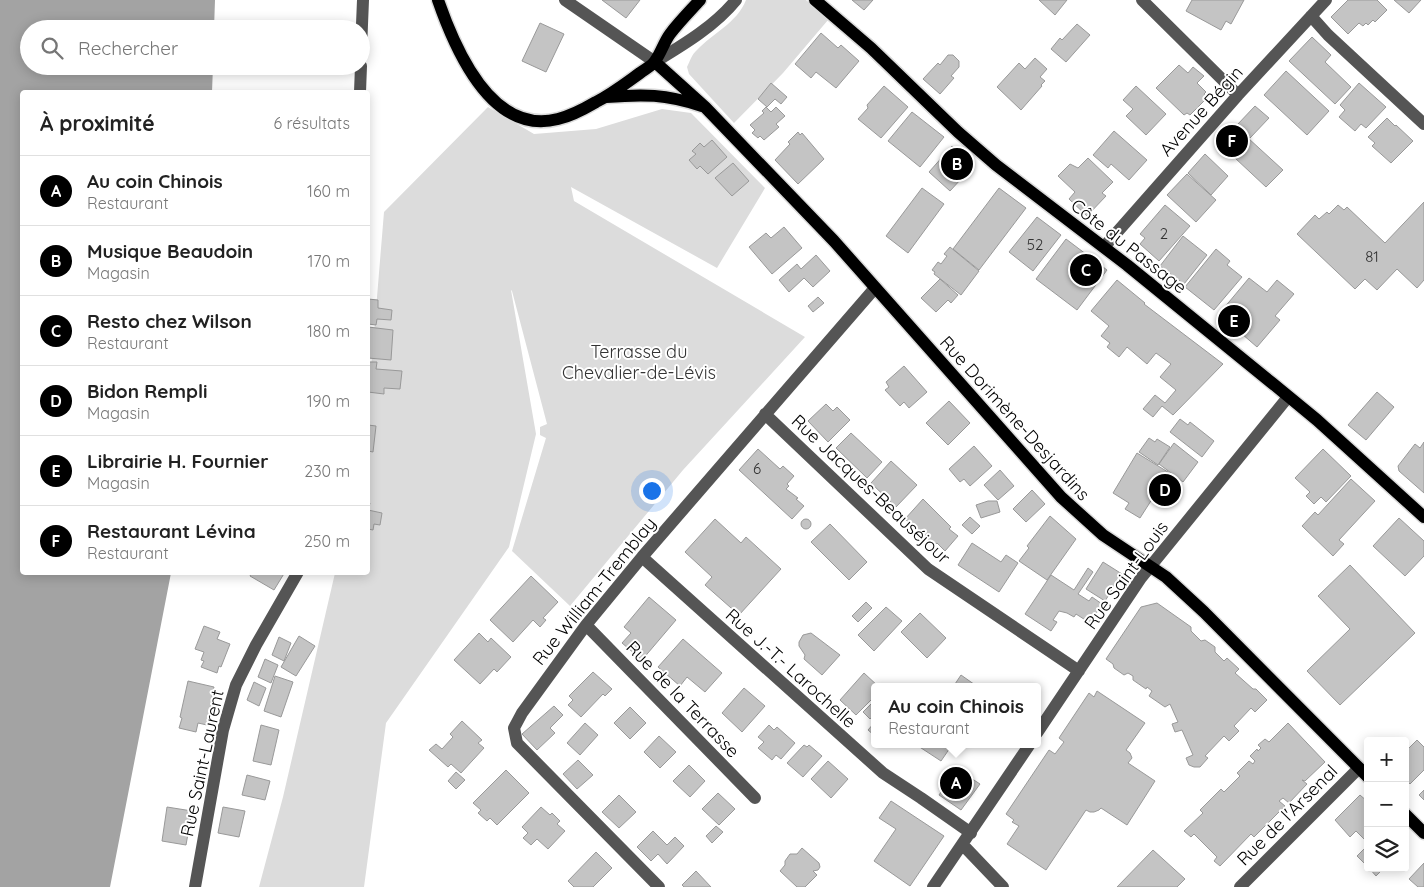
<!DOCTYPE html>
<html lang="fr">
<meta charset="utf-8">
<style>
body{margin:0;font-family:Quicksand,sans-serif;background:#f2f2f2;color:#222}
.controls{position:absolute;right:15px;bottom:15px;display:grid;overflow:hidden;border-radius:5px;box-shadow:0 2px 12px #0003}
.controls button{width:45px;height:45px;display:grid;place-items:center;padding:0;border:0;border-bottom:1px solid #e0e0e0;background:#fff;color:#222;font:25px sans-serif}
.you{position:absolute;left:651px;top:490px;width:18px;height:18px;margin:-12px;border:4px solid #fff;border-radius:50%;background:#1a73e8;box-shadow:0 0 0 8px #1a73e833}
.badge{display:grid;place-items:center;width:32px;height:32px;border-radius:50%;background:#000;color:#fff;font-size:16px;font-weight:700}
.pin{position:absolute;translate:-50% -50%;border:2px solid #fff;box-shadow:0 1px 5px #0006}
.popup{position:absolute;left:871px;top:683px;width:170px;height:65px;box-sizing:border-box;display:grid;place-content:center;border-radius:5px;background:#fff;filter:drop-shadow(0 1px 4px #0005);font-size:16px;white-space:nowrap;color:#767676}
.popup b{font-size:19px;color:#222}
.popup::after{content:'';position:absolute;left:50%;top:100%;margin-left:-10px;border:10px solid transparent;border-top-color:#fff}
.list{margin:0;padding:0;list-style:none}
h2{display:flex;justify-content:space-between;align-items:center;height:65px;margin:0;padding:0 20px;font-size:21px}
h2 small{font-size:16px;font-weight:400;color:#767676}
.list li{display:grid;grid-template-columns:32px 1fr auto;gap:15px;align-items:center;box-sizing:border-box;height:70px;padding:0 20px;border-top:1px solid #e0e0e0}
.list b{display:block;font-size:19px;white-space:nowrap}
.list p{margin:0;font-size:16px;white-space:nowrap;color:#767676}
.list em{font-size:16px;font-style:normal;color:#767676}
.icon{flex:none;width:28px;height:28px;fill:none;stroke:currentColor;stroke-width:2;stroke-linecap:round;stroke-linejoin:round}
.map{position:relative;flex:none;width:1424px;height:887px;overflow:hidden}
.search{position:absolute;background:#fff;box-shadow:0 2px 12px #0003;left:20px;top:20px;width:350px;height:55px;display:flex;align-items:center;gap:12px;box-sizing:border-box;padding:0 18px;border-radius:28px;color:#767676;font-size:19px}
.panel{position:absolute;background:#fff;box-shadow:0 2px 12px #0003;left:20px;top:90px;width:350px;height:485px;border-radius:5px}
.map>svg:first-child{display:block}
.green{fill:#dcdcdc}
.water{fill:#a3a3a3}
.building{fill:#c4c4c4;stroke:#999}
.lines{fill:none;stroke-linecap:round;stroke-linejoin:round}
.major-casing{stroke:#dbdbdb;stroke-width:15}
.minor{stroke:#555;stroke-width:12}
.major{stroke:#000;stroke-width:12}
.labels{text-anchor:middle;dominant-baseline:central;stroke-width:4;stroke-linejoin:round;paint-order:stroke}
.number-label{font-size:15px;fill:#313131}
.street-label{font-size:18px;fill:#000;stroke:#fff}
.park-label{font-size:18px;fill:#333;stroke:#fff}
</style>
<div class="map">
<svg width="1424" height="887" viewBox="0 0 1424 887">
<rect width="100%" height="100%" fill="#fff"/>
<path class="green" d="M 746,0 L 806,0 L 828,20 L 783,73 L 734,123 L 689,74 L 687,67 C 690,61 692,54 697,50 C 713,33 737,23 746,0 Z
M 488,107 L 534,134 L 596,129 L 662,109 L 691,113 L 765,188 L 717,268 L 571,187 L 574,201 L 805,337 L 683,470 L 570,606 L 512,551 L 546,438 L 540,435 L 540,427 L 547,424 L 512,291 L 511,290 L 536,434 L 509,547 L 386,723 L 364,887 L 259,887 L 283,797 L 335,573 L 368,572 L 368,384 L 372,358 L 384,212 Z"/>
<path class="water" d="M 0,0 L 215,0 L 214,29 L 29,29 L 29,66 L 213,66 L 212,92 L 22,92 L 22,572 L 171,573 L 110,887 L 0,887 Z"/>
<path class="building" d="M 602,0 L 640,0 L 626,18 Z
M 852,0 L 873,0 L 864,10 Z
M 1039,0 L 1067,0 L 1055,15 Z
M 1192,0 L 1244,0 L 1231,24 L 1226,21 L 1221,30 L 1186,11 Z
M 1348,0 L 1377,0 L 1387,10 L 1375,22 L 1373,20 L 1368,25 L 1366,23 L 1363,26 L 1359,23 L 1348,34 L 1331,17 Z
M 1394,0 L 1421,0 L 1409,13 Z
M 540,23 L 564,34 L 546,72 L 522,61 Z
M 1077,24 L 1090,35 L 1066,62 L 1051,49 L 1060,38 L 1062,40 Z
M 821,33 L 838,48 L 841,45 L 859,61 L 836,88 L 816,72 L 811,78 L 795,64 Z
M 1312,37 L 1331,55 L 1325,62 L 1351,87 L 1335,104 L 1289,61 Z
M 948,55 L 953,55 L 959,61 L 959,67 L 951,76 L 954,78 L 940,94 L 923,79 L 938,63 L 940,65 Z
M 1035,58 L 1047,69 L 1040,77 L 1045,81 L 1041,85 L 1042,86 L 1021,110 L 997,87 L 1019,63 L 1025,69 Z
M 1179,65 L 1188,73 L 1193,67 L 1204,76 L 1197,83 L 1206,92 L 1204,94 L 1207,98 L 1190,115 L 1187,113 L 1184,115 L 1156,88 Z
M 1286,71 L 1329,111 L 1307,135 L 1264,95 Z
M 771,83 L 787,97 L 781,104 L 775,99 L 767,107 L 758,99 Z
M 1359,83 L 1386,107 L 1366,128 L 1361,124 L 1355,131 L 1339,117 L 1345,110 L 1340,105 Z
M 884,86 L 908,107 L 881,138 L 858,119 L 868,108 L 867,105 Z
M 1136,86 L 1166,114 L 1146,135 L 1126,116 L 1133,109 L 1123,100 Z
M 1255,106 L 1269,118 L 1250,138 L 1237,125 Z
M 766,107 L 771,112 L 776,107 L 785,116 L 776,124 L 779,127 L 764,140 L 760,136 L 758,138 L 752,133 L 755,130 L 750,125 L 764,113 L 762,111 Z
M 912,112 L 944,137 L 920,167 L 888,141 Z
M 1387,118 L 1395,126 L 1396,125 L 1413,141 L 1391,163 L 1372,146 L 1375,143 L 1368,137 Z
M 1236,127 L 1283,170 L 1266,187 L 1220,144 Z
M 1114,131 L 1147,160 L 1129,180 L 1111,164 L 1108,168 L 1093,155 Z
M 798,132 L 800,135 L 802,133 L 824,159 L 798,184 L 775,160 L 790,144 L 788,142 Z
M 712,140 L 727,157 L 708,174 L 700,166 L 697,169 L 689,160 L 696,154 L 692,151 L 700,143 L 704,147 Z
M 952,146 L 973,166 L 950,191 L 929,172 Z
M 1205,154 L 1228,176 L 1211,195 L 1188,173 Z
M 1088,158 L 1113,182 L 1102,193 L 1106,196 L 1087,216 L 1069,199 L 1075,192 L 1058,176 L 1070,164 L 1078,168 Z
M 733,163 L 749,181 L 732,196 L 715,178 Z
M 1187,174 L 1216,200 L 1196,222 L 1167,195 Z
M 922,188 L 944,204 L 908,253 L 886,236 Z
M 999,188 L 1026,208 L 979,270 L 953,249 Z
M 1424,202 L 1424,280 L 1417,288 L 1397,269 L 1377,290 L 1365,279 L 1355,289 L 1297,234 L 1315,215 L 1319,219 L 1327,212 L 1329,214 L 1338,205 L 1344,210 L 1347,207 L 1385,243 Z
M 1165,205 L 1190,226 L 1159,261 L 1140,244 L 1145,238 L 1140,234 Z
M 1037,217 L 1061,235 L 1033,271 L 1009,252 Z
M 784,227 L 802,248 L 772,274 L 749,247 L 766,233 L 771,238 Z
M 1183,236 L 1207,255 L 1184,284 L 1160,266 Z
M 1066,239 L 1107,270 L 1077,310 L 1036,279 Z
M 950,247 L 979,271 L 961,295 L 934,274 L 935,272 L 932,270 L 938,262 L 941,264 L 947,256 L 944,254 Z
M 1216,249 L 1230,261 L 1227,265 L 1242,277 L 1214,310 L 1185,287 Z
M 816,255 L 830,271 L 813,287 L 804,278 L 789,292 L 779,280 L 797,264 L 801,269 Z
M 1249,278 L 1267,292 L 1277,280 L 1294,294 L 1275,316 L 1280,320 L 1257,347 L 1219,314 Z
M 940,279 L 958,295 L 951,303 L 948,300 L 936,312 L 921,298 Z
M 1117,280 L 1145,303 L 1144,304 L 1223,364 L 1173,415 L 1162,406 L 1153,417 L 1143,409 L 1155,395 L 1165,403 L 1176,390 L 1160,377 L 1171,364 L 1156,353 L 1147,364 L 1127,347 L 1119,357 L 1107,347 L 1110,343 L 1101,336 L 1109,326 L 1091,311 Z
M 818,297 L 824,303 L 813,312 L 808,306 Z
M 368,299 L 378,300 L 378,308 L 392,310 L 391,320 L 377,319 L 376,325 L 368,324 Z
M 368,327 L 393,330 L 391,360 L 368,358 Z
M 368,362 L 377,362 L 376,369 L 402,371 L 400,389 L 384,388 L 384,394 L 368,392 Z
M 904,366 L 927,392 L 909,408 L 904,402 L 900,406 L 885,390 L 889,387 L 886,382 Z
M 1377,392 L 1394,407 L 1366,440 L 1348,425 Z
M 949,401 L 970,423 L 948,445 L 926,423 Z
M 826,404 L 833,411 L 837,407 L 850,420 L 828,442 L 808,421 Z
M 1180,419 L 1188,425 L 1190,422 L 1214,441 L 1202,457 L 1170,432 Z
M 368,425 L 376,426 L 373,452 L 368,451 Z
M 851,433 L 882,462 L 867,478 L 836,448 Z
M 1149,438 L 1155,442 L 1157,439 L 1170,447 L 1158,465 L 1139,452 Z
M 1424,442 L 1424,493 L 1399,471 L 1398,466 L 1415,444 L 1420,448 Z
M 1174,443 L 1198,462 L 1183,482 L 1159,464 Z
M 974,446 L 992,466 L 970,486 L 964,479 L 960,482 L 949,469 Z
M 758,449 L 780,469 L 783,466 L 794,476 L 787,484 L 789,486 L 786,489 L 798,498 L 796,499 L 804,506 L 792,519 L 739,470 Z
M 1323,449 L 1351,476 L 1326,502 L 1321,497 L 1314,504 L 1306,496 L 1310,492 L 1295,478 Z
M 1137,453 L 1176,477 L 1164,497 L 1156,493 L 1140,518 L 1125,509 L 1129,503 L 1113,493 Z
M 891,461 L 917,485 L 896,507 L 871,483 Z
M 1000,470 L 1014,486 L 998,500 L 984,485 Z
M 1351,479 L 1375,501 L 1339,540 L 1344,544 L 1333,556 L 1302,526 L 1315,512 L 1318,515 Z
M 1032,490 L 1045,504 L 1026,522 L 1013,509 Z
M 923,499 L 951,527 L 949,529 L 958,536 L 945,551 L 937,543 L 933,546 L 905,519 Z
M 988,501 L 997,501 L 1000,512 L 981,518 L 976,505 Z
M 368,502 L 370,503 L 368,510 L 382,513 L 380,525 L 374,524 L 373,530 L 368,529 Z
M 1050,516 L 1076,539 L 1047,580 L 1019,561 L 1029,548 L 1027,546 Z
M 970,517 L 980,526 L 972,534 L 962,525 Z
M 1399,518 L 1424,541 L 1424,556 L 1405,576 L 1373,546 Z
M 715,519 L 741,543 L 746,537 L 781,569 L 739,615 L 705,585 L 712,577 L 685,552 Z
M801 524a5 5 0 1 1 10 0a5 5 0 1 1-10 0Z
M 830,524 L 867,562 L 849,580 L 811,542 Z
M 972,543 L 1001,562 L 1006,555 L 1018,563 L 999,592 L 958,565 Z
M 1103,562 L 1122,574 L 1105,601 L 1086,589 Z
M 1350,565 L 1415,633 L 1340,705 L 1307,671 L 1350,629 L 1318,596 Z
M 1088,568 L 1093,572 L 1078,594 L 1089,601 L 1092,597 L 1102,604 L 1090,623 L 1076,614 L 1074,617 L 1067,613 L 1059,611 L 1053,620 L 1057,622 L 1051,631 L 1025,614 L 1051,575 L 1074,590 Z
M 252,572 L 285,572 L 274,590 L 250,576 Z
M 531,576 L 558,602 L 543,618 L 546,620 L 540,627 L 533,620 L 513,642 L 490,620 Z
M 649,597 L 676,620 L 642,660 L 622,643 L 631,633 L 624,627 Z
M 866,602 L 872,608 L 858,622 L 852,616 Z
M 1157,603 L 1191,627 L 1191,631 L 1201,641 L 1205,640 L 1215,647 L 1215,652 L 1224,661 L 1227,658 L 1239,669 L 1235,673 L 1253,689 L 1256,689 L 1267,700 L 1255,712 L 1251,708 L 1234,726 L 1239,731 L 1229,741 L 1224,736 L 1205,756 L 1208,758 L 1200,767 L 1194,767 L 1189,765 L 1186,758 L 1193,755 L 1182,730 L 1175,732 L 1172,724 L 1178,722 L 1170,704 L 1165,707 L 1149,696 L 1152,691 L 1147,687 L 1146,689 L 1133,680 L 1133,676 L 1128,673 L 1124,675 L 1114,668 L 1113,664 L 1106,659 L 1141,607 Z
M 886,607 L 902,621 L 874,651 L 858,635 Z
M 920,613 L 946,638 L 927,658 L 901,632 Z
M 204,626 L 220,632 L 217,639 L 230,644 L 221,667 L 219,666 L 217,673 L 201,667 L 204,661 L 201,660 L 204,652 L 195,649 Z
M 479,633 L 488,642 L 491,638 L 511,657 L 497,672 L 494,669 L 480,684 L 454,660 Z
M 811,633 L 840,655 L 822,675 L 804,659 L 805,655 L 799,646 L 799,642 L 803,635 Z
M 299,636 L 315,646 L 296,676 L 281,667 Z
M 279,637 L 291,643 L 284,661 L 272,655 Z
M 683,639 L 722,673 L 705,692 L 687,677 L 680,686 L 658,667 Z
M 265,659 L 278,665 L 271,683 L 258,677 Z
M 593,672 L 612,689 L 605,696 L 603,694 L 581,717 L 568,705 L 573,700 L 569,696 Z
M 864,673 L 879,687 L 875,687 L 875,696 L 856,715 L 840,700 Z
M 961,675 L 978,687 L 953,687 Z
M 275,676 L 293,682 L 281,717 L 264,711 Z
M 188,681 L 214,687 L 207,725 L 198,723 L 196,732 L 179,728 L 182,718 L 180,717 Z
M 254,682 L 266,688 L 259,706 L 247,700 Z
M 744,688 L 765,706 L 742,732 L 722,713 Z
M 1097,691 L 1145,723 L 1126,750 L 1130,753 L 1132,758 L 1128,763 L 1155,781 L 1127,825 L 1101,808 L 1099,810 L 1094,812 L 1090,812 L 1086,810 L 1046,870 L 1007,844 L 1019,826 L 1012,822 L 1014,820 L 1006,814 L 1049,750 L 1055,754 L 1064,742 L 1059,738 L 1089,693 L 1094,697 Z
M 875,700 L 875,714 L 870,719 L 863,712 Z
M 554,706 L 563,715 L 550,728 L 555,733 L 537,750 L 522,734 Z
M 630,707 L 646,723 L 630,739 L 614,723 Z
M 462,721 L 482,740 L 478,743 L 484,748 L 461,773 L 451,764 L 448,767 L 429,750 L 436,744 L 442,749 L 453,737 L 450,734 Z
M 875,722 L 875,736 L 868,730 Z
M 585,723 L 598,735 L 580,755 L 567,743 Z
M 1288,723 L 1325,762 L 1305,781 L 1302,780 L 1307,784 L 1289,803 L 1283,798 L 1279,801 L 1285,806 L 1254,837 L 1251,834 L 1220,866 L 1214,861 L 1217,857 L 1194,834 L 1191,837 L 1184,831 L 1203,813 L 1200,810 L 1221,789 L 1224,792 L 1240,776 L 1237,773 L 1249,761 L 1253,764 L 1255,761 L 1250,756 L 1257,749 L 1258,751 L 1261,748 L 1258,745 L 1265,739 L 1269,742 Z
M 261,725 L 279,730 L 271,765 L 253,761 Z
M 769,725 L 774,730 L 777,727 L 795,743 L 781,759 L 776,755 L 772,760 L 758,748 L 764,742 L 758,737 Z
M 659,736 L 676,752 L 660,768 L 644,752 Z
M 1417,740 L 1424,747 L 1424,770 L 1410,784 L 1405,779 L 1405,752 Z
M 915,744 L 950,744 L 952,745 L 941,761 Z
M 804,745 L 807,747 L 809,745 L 822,756 L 803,777 L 787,763 Z
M 578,760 L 593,775 L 577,789 L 563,774 Z
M 828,761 L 848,779 L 831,798 L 811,779 Z
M 689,765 L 705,781 L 690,797 L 673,781 Z
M 957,769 L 980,784 L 961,810 L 939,795 Z
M 506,770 L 529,793 L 497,825 L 490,818 L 487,821 L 478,813 L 481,810 L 473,803 Z
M 456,772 L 465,780 L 456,789 L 448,781 Z
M 247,775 L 270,781 L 265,800 L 242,795 Z
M 1424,790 L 1424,800 L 1419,795 Z
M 718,793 L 735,809 L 719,825 L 702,809 Z
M 619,795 L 636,812 L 619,828 L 602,812 Z
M 1360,795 L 1368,802 L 1368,840 L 1366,841 L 1356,831 L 1350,837 L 1335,820 Z
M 891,801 L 944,836 L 910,886 L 874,861 L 896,829 L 879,818 Z
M 167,807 L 192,811 L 186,845 L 162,841 Z
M 223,807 L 245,811 L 239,837 L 218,833 Z
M 541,807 L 550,815 L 552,813 L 560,821 L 557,824 L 565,831 L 548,849 L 537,839 L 531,845 L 523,838 L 528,833 L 522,827 Z
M 716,826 L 723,832 L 712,843 L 706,836 Z
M 653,831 L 667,845 L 675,837 L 684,846 L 667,864 L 658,854 L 651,861 L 637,847 Z
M 1368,845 L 1368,867 L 1357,856 Z
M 802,848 L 819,863 L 820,867 L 818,870 L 813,871 L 817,875 L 805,887 L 797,887 L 780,871 L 785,865 L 785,861 L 790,854 L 797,854 Z
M 1153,850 L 1185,879 L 1177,887 L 1117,887 Z
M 596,852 L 612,868 L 593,887 L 574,887 L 568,881 Z
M 1424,863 L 1424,887 L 1418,887 L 1409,879 Z
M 1369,868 L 1384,868 L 1376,876 Z
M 696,871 L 711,887 L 684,887 L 682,885 Z"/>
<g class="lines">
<g class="major-casing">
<path id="major" d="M 438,0 C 455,49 492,136 558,119 C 571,116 584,109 596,102 C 612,94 626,83 640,73 C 645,69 652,66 655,61 C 661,53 664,42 670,34 C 679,22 690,11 700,0
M 815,0 L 871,48 L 958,132 L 996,165 L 1127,265 L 1272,383 L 1317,420 L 1424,517
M 655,62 L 705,107 L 834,241 L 1061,497 L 1103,535 L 1166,577 L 1204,612 L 1368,777
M 606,97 C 644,94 665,94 702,106
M 1405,814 L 1424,833"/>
</g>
<path class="minor" d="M 565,0 L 655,62 C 683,45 715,26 736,0
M 1142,0 L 1238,95
M 1311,16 L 1328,35 L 1424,124
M 361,49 L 363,0
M 360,92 L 361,66
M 1104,247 L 1238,95 L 1326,0
M 765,414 L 928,569 L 1079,671
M 642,557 L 883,773 L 921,798 L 971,833
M 586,625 L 755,798
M 1037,733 L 1141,578 L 1288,397
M 962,844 L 1003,887
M 195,887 L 223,730 L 236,685 L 256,645 L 298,572
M 659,887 L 517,743 L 514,728 L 522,713 L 586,625 L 642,557 L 875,288
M 933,887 L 1030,744
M 1240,887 L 1359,768"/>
<use href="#major" class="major"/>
</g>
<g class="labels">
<g class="number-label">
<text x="1164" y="233">2</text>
<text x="1035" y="244">52</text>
<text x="1372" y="256">81</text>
<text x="757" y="468">6</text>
</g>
<g class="street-label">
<text transform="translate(1201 111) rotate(-48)">Avenue Bégin</text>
<text transform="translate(1129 246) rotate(38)">Côte du Passage</text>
<text transform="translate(1015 418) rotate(48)">Rue Dorimène-Desjardins</text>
<text transform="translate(871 489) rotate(43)">Rue Jacques-Beauséjour</text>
<text transform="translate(1126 575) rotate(-54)">Rue Saint-Louis</text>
<text transform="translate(594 591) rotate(-51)">Rue William-Tremblay</text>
<text transform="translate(791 668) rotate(42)">Rue J.-T.- Larochelle</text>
<text transform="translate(683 699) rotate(46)">Rue de la Terrasse</text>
<text transform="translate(202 763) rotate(-78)">Rue Saint-Laurent</text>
<text transform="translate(1287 815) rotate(-45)">Rue de l'Arsenal</text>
</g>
<g class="park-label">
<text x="639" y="351">Terrasse du<tspan x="639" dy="21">Chevalier-de-Lévis</tspan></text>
</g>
</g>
</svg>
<div class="controls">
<button>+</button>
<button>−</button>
<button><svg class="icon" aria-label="layers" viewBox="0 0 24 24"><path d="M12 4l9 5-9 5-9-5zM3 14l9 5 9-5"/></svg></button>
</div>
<div class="you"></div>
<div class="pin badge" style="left:956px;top:783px">A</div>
<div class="popup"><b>Au coin Chinois</b>Restaurant</div>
<div class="pin badge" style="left:957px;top:164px">B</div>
<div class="pin badge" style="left:1086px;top:270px">C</div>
<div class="pin badge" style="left:1165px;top:490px">D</div>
<div class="pin badge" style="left:1234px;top:321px">E</div>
<div class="pin badge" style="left:1232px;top:141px">F</div>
<div class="search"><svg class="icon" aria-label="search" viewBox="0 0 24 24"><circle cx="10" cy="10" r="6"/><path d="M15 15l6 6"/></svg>Rechercher</div>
<section class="panel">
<h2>À proximité<small>6 résultats</small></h2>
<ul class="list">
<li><span class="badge">A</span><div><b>Au coin Chinois</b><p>Restaurant</p></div><em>160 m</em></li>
<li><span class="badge">B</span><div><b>Musique Beaudoin</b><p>Magasin</p></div><em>170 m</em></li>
<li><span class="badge">C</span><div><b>Resto chez Wilson</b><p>Restaurant</p></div><em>180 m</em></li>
<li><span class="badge">D</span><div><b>Bidon Rempli</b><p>Magasin</p></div><em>190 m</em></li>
<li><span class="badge">E</span><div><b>Librairie H. Fournier</b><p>Magasin</p></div><em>230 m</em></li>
<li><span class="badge">F</span><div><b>Restaurant Lévina</b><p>Restaurant</p></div><em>250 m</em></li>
</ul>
</section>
</div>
